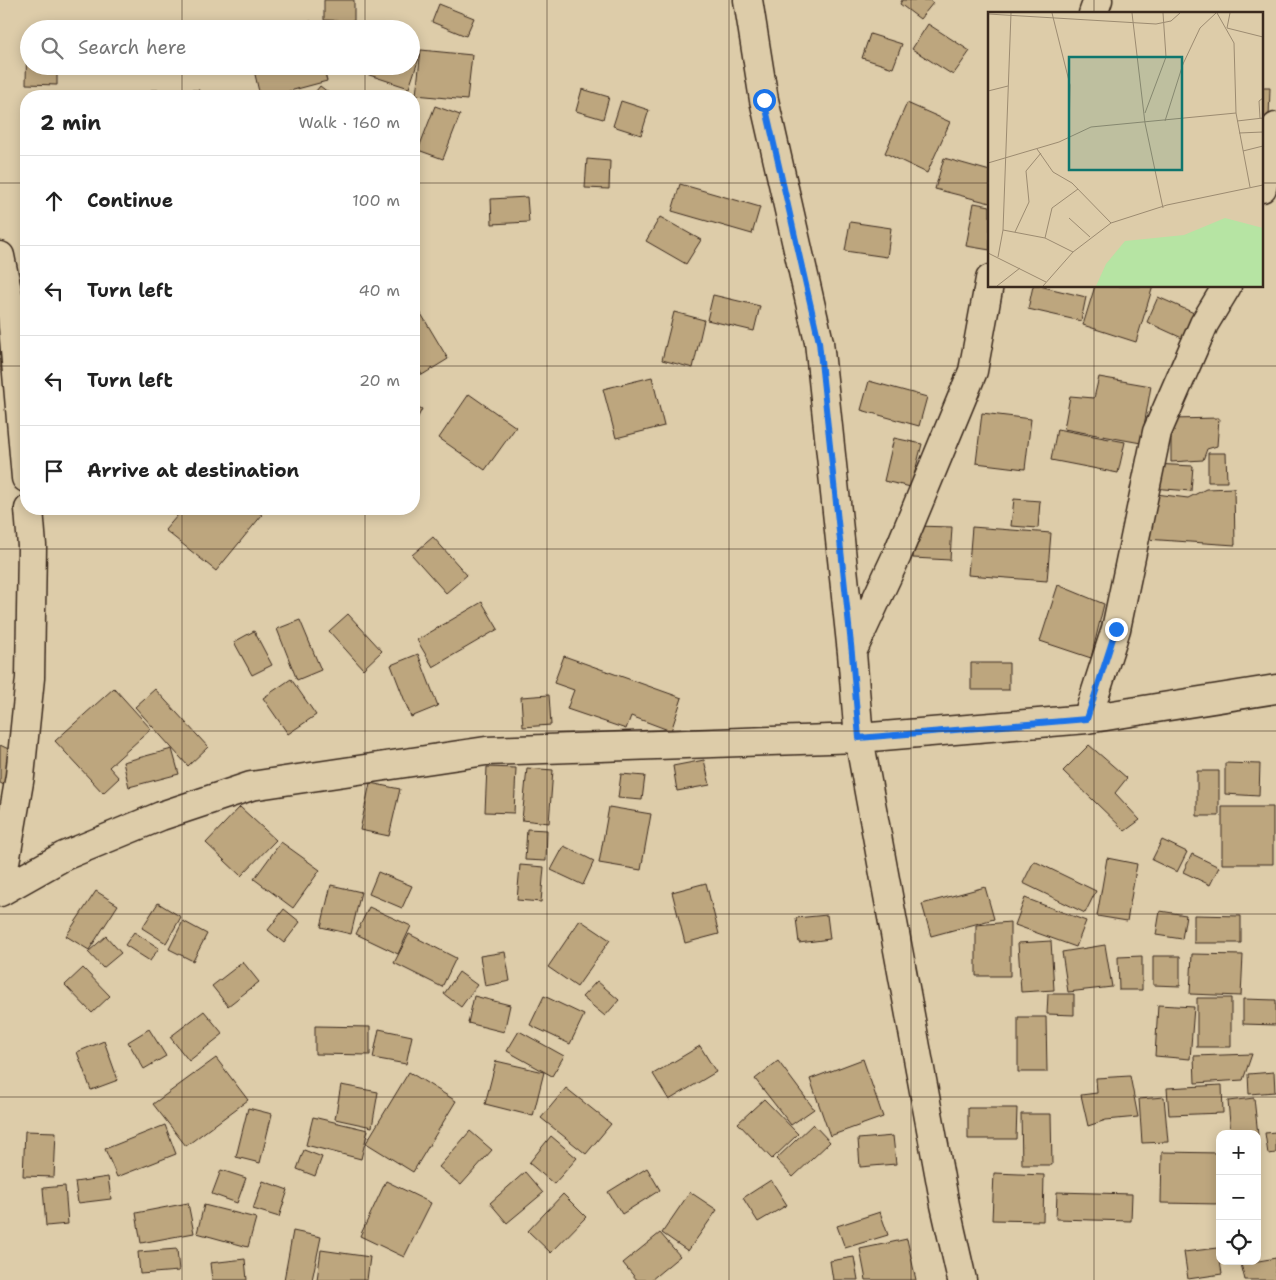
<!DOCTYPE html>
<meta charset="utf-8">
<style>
body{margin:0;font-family:"Shantell Sans",sans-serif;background:#f2f2f2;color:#222}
.controls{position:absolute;right:15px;bottom:15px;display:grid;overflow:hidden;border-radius:10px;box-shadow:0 2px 12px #0003}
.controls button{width:45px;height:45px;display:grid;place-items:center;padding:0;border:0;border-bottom:1px solid #e0e0e0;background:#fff;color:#222;font:25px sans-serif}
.stop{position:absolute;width:15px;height:15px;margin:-11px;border:4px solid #1a73e8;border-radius:50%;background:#fff}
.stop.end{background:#1a73e8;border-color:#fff;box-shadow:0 1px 5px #0008}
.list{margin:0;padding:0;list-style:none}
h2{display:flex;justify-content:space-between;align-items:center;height:65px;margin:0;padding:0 20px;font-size:21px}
h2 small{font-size:16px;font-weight:400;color:#767676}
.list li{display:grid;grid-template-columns:32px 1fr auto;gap:15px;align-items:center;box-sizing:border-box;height:90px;padding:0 20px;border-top:1px solid #e0e0e0}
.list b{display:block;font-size:19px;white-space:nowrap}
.list em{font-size:16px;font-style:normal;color:#767676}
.icon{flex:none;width:28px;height:28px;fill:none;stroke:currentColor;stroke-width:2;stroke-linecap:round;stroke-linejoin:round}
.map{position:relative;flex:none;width:1276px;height:1280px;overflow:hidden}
.search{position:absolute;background:#fff;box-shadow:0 2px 12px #0003;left:20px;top:20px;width:400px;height:55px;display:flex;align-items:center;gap:12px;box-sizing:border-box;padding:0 18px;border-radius:28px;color:#767676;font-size:19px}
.panel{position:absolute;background:#fff;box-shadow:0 2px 12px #0003;left:20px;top:90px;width:400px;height:425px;border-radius:20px}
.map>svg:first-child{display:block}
.building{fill:#bda67e;stroke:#3b2a1e}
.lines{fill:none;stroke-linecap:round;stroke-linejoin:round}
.street-casing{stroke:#3b2a1e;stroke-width:31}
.street{stroke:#ddcca9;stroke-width:28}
.route{stroke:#1a73e8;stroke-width:6}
.grid{fill:none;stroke:#3b2a1e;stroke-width:1;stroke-opacity:0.55}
.inset-road{fill:none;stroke:#9c8b71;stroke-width:1}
.view{fill:#0f766e;fill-opacity:0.15;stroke:#0f766e;stroke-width:2.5}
.inset-edge{fill:none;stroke:#3b2a1e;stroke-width:2.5}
</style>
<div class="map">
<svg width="1276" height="1280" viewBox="0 0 1276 1280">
<rect width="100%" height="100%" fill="#ddcca9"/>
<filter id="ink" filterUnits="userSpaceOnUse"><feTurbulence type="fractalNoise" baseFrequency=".02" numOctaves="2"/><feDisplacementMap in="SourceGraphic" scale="10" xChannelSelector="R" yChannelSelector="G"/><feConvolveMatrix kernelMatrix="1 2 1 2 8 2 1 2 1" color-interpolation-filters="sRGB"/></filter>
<g filter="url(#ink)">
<path class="building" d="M 324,0 L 354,0 L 354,21 L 324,20 Z
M 902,0 L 929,0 L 933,3 L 920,19 L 900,4 Z
M 439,4 L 474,18 L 466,36 L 432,22 Z
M 311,21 L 313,29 L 284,29 Z
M 928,24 L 970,51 L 953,75 L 912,49 Z
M 27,32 L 29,32 L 29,66 L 57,66 L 57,85 L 26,84 Z
M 870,34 L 902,44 L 893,68 L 862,58 Z
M 421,50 L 472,55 L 467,100 L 416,95 Z
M 411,53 L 420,55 L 409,88 L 354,70 L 355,66 L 411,66 Z
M 253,66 L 323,66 L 327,81 L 271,96 L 260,96 Z
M 320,86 L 333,96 L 312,96 Z
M 1262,88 L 1270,88 L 1269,118 L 1262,118 Z
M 582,89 L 609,97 L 603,119 L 576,111 Z
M 151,90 L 199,90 L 199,96 L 151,96 Z
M 621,101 L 649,110 L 641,135 L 613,126 Z
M 907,103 L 950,122 L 927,173 L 885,153 Z
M 435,106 L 460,115 L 443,159 L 418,150 Z
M 944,158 L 990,171 L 990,203 L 935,189 Z
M 587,159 L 610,161 L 609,189 L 585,188 Z
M 25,178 L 26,178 L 26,226 L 25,226 Z
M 680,184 L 760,207 L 752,234 L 672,211 Z
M 527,197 L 529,222 L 492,224 L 491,199 Z
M 974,203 L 990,206 L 990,250 L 966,246 Z
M 660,217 L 701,240 L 686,264 L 646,241 Z
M 850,222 L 891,228 L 887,257 L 845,251 Z
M 1033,286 L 1039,286 L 1086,297 L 1081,321 L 1028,309 Z
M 1095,286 L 1153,286 L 1136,342 L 1083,325 Z
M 713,295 L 760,306 L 754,331 L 707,320 Z
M 1158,297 L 1194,313 L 1182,338 L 1147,322 Z
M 420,312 L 448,359 L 422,375 L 414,361 L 414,316 Z
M 674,312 L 704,320 L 693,368 L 662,360 Z
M 0,340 L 12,342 L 8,372 L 0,371 Z
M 652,377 L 664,426 L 616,438 L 603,389 Z
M 1099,377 L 1151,386 L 1141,443 L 1064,429 L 1070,396 L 1094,398 Z
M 869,381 L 927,397 L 919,426 L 861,410 Z
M 469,394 L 516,427 L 485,470 L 439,438 Z
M 414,405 L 422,409 L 414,425 Z
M 982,413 L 1031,419 L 1025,469 L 976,463 Z
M 1219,418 L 1217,446 L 1207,449 L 1203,460 L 1171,462 L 1171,419 Z
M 1057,429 L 1125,442 L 1118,473 L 1051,460 Z
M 894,438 L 922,444 L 911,487 L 884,481 Z
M 1208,453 L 1226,453 L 1227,482 L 1208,482 Z
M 1153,464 L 1193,466 L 1191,491 L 1152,488 Z
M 1234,488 L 1235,545 L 1145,539 L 1148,493 L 1188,498 L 1206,489 Z
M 1014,499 L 1040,501 L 1038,528 L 1011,526 Z
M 183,509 L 254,509 L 262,515 L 216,571 L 165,530 Z
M 915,526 L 952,527 L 950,560 L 913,558 Z
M 972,527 L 1051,533 L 1047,581 L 968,575 Z
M 433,537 L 467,575 L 446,593 L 412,555 Z
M 1058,585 L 1104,604 L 1091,658 L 1040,641 Z
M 482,602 L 498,629 L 433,667 L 417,640 Z
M 348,614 L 382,651 L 363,669 L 329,631 Z
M 300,620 L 321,670 L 297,680 L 277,629 Z
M 254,631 L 272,665 L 252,675 L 234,642 Z
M 418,654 L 438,706 L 411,717 L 391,665 Z
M 564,656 L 682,698 L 671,731 L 631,716 L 626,729 L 567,709 L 574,690 L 554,683 Z
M 971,663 L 1009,663 L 1009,690 L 971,690 Z
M 291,679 L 316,715 L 288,734 L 263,698 Z
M 114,688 L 151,729 L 109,767 L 119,778 L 103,793 L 55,741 Z
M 155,689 L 208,747 L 188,766 L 135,707 Z
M 549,695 L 551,725 L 523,727 L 521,697 Z
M 0,745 L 19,754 L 4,785 L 0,783 Z
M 1089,745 L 1127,778 L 1115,793 L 1140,820 L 1125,831 L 1063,771 Z
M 172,749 L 179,774 L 129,787 L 123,762 Z
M 704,760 L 710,785 L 677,791 L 673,766 Z
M 1225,763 L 1260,764 L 1259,796 L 1225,794 Z
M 487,767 L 516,768 L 514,813 L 485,812 Z
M 527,768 L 553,770 L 549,823 L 522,820 Z
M 1197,771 L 1219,771 L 1219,816 L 1197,816 Z
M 621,774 L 645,776 L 642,800 L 618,798 Z
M 370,783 L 400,789 L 389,836 L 360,830 Z
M 240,807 L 276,840 L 241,876 L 206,843 Z
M 609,807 L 651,814 L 641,870 L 599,863 Z
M 1222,807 L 1273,807 L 1273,864 L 1222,864 Z
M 527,829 L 547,830 L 546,861 L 525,860 Z
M 1162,840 L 1187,852 L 1177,872 L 1152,860 Z
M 281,842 L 320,870 L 293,908 L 254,879 Z
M 564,846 L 594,861 L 583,885 L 551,870 Z
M 1192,854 L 1219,867 L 1210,885 L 1183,872 Z
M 1107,858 L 1137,864 L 1127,921 L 1097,916 Z
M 1034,861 L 1096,891 L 1085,913 L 1023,883 Z
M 520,865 L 544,867 L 541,902 L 517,900 Z
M 378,872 L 412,886 L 402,908 L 369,894 Z
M 706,883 L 719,934 L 685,943 L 672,892 Z
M 331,885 L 361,892 L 351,934 L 321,927 Z
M 985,887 L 994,919 L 931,936 L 922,904 Z
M 96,891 L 118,905 L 89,950 L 66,936 Z
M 1025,898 L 1086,921 L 1076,947 L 1015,925 Z
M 158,903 L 181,917 L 166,943 L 142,928 Z
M 369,907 L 411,926 L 398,954 L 356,934 Z
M 284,909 L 300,922 L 284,943 L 268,930 Z
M 1160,911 L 1186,915 L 1182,939 L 1156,935 Z
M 827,915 L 830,939 L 799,943 L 796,918 Z
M 1194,915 L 1241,916 L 1241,943 L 1194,943 Z
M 580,920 L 610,940 L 577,987 L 548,967 Z
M 183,921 L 207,934 L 193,961 L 169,949 Z
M 1010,922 L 1010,976 L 976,976 L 976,925 Z
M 134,932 L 159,948 L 150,961 L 125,945 Z
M 409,934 L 456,958 L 442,987 L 394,963 Z
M 106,936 L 121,953 L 103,968 L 88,952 Z
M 1051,941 L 1054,990 L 1021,992 L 1018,943 Z
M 1105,945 L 1112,987 L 1068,992 L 1062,952 Z
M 505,952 L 510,981 L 485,986 L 480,956 Z
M 1192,954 L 1243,955 L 1241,996 L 1190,994 Z
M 1142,956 L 1142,990 L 1119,990 L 1118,957 Z
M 1153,956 L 1180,956 L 1180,986 L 1153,985 Z
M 243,962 L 259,982 L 228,1006 L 212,986 Z
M 83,968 L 110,996 L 92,1013 L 65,985 Z
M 459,972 L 477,985 L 461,1007 L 444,994 Z
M 597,981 L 619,1000 L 605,1016 L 582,997 Z
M 1048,994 L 1074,994 L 1074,1015 L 1047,1014 Z
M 474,996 L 510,1005 L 504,1032 L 468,1023 Z
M 544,996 L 584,1015 L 570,1044 L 530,1025 Z
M 1197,998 L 1231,998 L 1231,1047 L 1197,1047 Z
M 1243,999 L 1276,1000 L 1276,1025 L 1243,1024 Z
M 1158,1005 L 1194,1007 L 1190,1059 L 1155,1056 Z
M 204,1011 L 223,1034 L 189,1061 L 170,1037 Z
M 1018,1017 L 1046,1017 L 1047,1072 L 1018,1072 Z
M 315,1026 L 370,1027 L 370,1055 L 315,1054 Z
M 149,1029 L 166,1056 L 144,1069 L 128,1042 Z
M 379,1029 L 412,1036 L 406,1064 L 373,1058 Z
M 519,1031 L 564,1056 L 552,1076 L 507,1051 Z
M 104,1041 L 118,1080 L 91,1090 L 77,1052 Z
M 700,1046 L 716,1072 L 669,1100 L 653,1074 Z
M 1252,1054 L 1243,1080 L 1195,1083 L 1194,1056 Z
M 216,1058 L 248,1100 L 186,1146 L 153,1104 Z
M 863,1059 L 883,1117 L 830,1136 L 810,1079 Z
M 496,1061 L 544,1072 L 533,1116 L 485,1104 Z
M 778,1061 L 814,1109 L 791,1125 L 755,1079 Z
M 409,1072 L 456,1101 L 413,1172 L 366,1143 Z
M 1274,1072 L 1275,1092 L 1249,1094 L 1248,1074 Z
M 1130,1076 L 1138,1117 L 1106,1120 L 1088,1126 L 1081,1095 L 1097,1093 L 1096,1078 Z
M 341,1085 L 378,1092 L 372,1127 L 335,1119 Z
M 1222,1085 L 1223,1113 L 1169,1115 L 1167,1088 Z
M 566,1088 L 611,1124 L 586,1154 L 541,1118 Z
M 1164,1097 L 1168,1142 L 1142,1143 L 1139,1099 Z
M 1254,1098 L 1258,1135 L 1257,1134 L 1231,1134 L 1228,1101 Z
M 764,1099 L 798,1134 L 772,1159 L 738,1123 Z
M 248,1108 L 272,1114 L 260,1163 L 236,1157 Z
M 968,1108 L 1017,1108 L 1016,1139 L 968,1139 Z
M 1021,1114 L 1051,1114 L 1052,1165 L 1022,1165 Z
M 313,1117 L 368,1130 L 361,1159 L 306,1145 Z
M 813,1124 L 830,1142 L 793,1177 L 776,1159 Z
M 165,1125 L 176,1154 L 117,1177 L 105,1149 Z
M 25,1131 L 56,1132 L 54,1177 L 23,1176 Z
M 470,1131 L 492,1150 L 461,1185 L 439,1167 Z
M 1276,1132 L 1276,1153 L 1268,1154 L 1265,1133 Z
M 551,1136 L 577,1158 L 554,1184 L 529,1163 Z
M 893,1136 L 896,1164 L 860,1167 L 858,1139 Z
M 304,1150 L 322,1157 L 315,1176 L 297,1169 Z
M 1162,1152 L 1220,1153 L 1220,1204 L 1161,1203 Z
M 647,1168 L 660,1190 L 622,1214 L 608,1192 Z
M 221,1170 L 246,1178 L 237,1203 L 212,1194 Z
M 525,1172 L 543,1193 L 507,1223 L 490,1203 Z
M 994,1173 L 1044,1175 L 1043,1221 L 992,1220 Z
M 108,1177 L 111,1199 L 78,1203 L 75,1182 Z
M 771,1180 L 787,1205 L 758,1222 L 743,1198 Z
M 263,1181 L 288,1190 L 279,1217 L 253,1209 Z
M 386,1181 L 431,1203 L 404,1257 L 360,1236 Z
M 65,1186 L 68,1224 L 46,1226 L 43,1188 Z
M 690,1192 L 717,1210 L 688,1251 L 662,1233 Z
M 1057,1192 L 1132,1194 L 1131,1221 L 1056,1219 Z
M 563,1194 L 586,1217 L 551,1253 L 528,1231 Z
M 188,1203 L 194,1233 L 141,1243 L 136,1213 Z
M 204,1205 L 256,1218 L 248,1247 L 197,1233 Z
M 880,1212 L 888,1235 L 845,1248 L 837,1226 Z
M 293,1231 L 321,1237 L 312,1280 L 284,1280 Z
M 660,1233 L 680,1256 L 651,1280 L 637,1280 L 623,1263 Z
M 907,1239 L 916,1280 L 866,1280 L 860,1249 Z
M 1218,1248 L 1222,1274 L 1188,1279 L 1184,1252 Z
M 177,1249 L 179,1271 L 140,1274 L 138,1252 Z
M 321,1250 L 370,1257 L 367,1280 L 317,1280 Z
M 854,1257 L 858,1280 L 833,1280 L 830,1261 Z
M 1276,1258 L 1276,1280 L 1245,1280 L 1241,1264 Z
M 245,1259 L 247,1280 L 212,1280 L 210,1263 Z"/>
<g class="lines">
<g class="street-casing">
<path id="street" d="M 748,0 L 764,100 L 819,342 L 852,653 L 859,738 L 945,1205 L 962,1280
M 1093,14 L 1098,0
M 1262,188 L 1276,127
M 0,256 L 12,315 L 26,478
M 852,652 L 897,555 L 973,371 L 990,279
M 1087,719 L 1116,629 L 1157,432 L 1204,324 L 1227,286
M 0,891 L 20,776 L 30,678 L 32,546 L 29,509
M 0,892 L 64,856 L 161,816 L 251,786 L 486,751 L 859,738 L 1087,719 L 1276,689"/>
</g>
<use href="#street" class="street"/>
</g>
</g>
<g class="lines" filter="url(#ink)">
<path class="route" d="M 764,100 L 819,342 L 852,654 L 859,738 L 1087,719 L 1116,629"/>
</g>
<path class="grid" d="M 182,0 L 182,29M 365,0 L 365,29M 547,0 L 547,1280M 729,0 L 729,1280M 911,0 L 911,1280M 1094,0 L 1094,14M 182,66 L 182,96M 365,66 L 365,96M 0,183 L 26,183M 414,183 L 990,183M 1262,183 L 1276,183M 1094,286 L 1094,1280M 0,366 L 26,366M 414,366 L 1276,366M 182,509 L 182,1280M 365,509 L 365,1280M 0,549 L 1276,549M 0,731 L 1276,731M 0,914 L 1276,914M 0,1097 L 1276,1097"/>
<g transform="translate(988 12)">
<rect width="275" height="275" fill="#ddcca9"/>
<path d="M 237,206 L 275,216 L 275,274 L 108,274 L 118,252 L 137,229 L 196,223 Z" fill="#b6e4a3"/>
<path class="inset-road" d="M 64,1 L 82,73 L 81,124M 144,1 L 157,111 L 175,196M 229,1 L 246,31 L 248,101 L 262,175M 242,1 L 239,16 L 275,25M 0,2 L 168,12 L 183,9 L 192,1M 0,79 L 20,74M 157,101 L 178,45 L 175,1M 272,106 L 271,89 L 275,86M 177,109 L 195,52 L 212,16 L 228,1M 249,109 L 275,106M 251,121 L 275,120M 49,137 L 65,160 L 84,171 L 123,211M 255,139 L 275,134M 0,151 L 71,130 L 103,115 L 248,101M 81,206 L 102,225M 15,218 L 57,226 L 85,240M 27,220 L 41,190 L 38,159 L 53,141M 57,226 L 64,196 L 90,177M 0,241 L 58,270M 10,245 L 15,218 L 23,1M 9,274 L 32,256M 55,274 L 85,240 L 123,211 L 179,193 L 275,173"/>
<path class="view" d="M 81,45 L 194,45 L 194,158 L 81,158 Z"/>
<rect width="275" height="275" class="inset-edge"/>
</g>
</svg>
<div class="controls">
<button>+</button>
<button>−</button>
<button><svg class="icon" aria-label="locate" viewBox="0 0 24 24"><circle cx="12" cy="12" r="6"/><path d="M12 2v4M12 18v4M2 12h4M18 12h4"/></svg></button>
</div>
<div class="stop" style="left:764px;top:100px"></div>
<div class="stop end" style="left:1116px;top:629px"></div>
<div class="search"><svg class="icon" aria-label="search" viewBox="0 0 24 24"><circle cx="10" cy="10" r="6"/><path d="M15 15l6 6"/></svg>Search here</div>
<section class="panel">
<h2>2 min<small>Walk · 160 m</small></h2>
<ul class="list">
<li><svg class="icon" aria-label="ahead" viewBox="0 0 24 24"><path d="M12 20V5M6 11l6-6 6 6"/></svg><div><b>Continue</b></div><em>100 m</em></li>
<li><svg class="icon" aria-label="left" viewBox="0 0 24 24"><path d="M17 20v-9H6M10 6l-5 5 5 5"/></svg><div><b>Turn left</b></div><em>40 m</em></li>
<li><svg class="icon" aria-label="left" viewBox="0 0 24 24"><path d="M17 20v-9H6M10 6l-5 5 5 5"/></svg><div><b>Turn left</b></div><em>20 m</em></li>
<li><svg class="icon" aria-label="arrive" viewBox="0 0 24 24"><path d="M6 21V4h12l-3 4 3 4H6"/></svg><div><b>Arrive at destination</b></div></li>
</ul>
</section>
</div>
